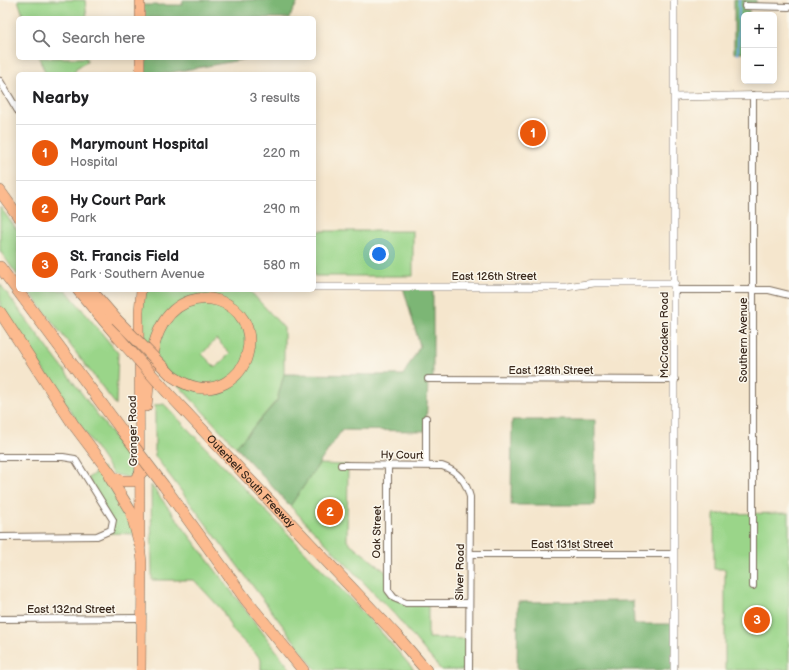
<!DOCTYPE html>
<meta charset="utf-8">
<style>
body{margin:0;font-family:"Balsamiq Sans",sans-serif;background:#f6f6f6;color:#202124}
.controls{position:absolute;right:12px;top:12px;display:grid;overflow:hidden;border-radius:6px;box-shadow:0 2px 10px #0003}
.controls button{width:36px;height:36px;display:grid;place-items:center;padding:0;border:0;border-bottom:1px solid #e0e0e0;background:#fff;color:#202124;font:20px sans-serif}
.you{position:absolute;left:379px;top:254px;width:14px;height:14px;margin:-10px;border:3px solid #fff;border-radius:50%;background:#1a73e8;box-shadow:0 0 0 6px #1a73e833}
.badge{display:grid;place-items:center;width:26px;height:26px;border-radius:50%;background:#ea580c;color:#fff;font-size:13px;font-weight:700}
.pin{position:absolute;translate:-50% -50%;border:2px solid #fff;box-shadow:0 1px 4px #0006}
.list{margin:0;padding:0;list-style:none}
h2{display:flex;justify-content:space-between;align-items:center;height:52px;margin:0;padding:0 16px;font-size:17px}
h2 small{font-size:13px;font-weight:400;color:#757577}
.list li{display:grid;grid-template-columns:26px 1fr auto;gap:12px;align-items:center;box-sizing:border-box;height:56px;padding:0 16px;border-top:1px solid #e0e0e0}
.list b{display:block;font-size:15px;white-space:nowrap}
.list p{margin:0;font-size:13px;white-space:nowrap;color:#757577}
.list em{font-size:13px;font-style:normal;color:#757577}
.icon{flex:none;width:22px;height:22px;fill:none;stroke:currentColor;stroke-width:2;stroke-linecap:round;stroke-linejoin:round}
.map{position:relative;flex:none;width:789px;height:670px;overflow:hidden}
.search{position:absolute;background:#fff;box-shadow:0 2px 10px #0003;left:16px;top:16px;width:300px;height:44px;display:flex;align-items:center;gap:10px;box-sizing:border-box;padding:0 14px;border-radius:6px;color:#757577;font-size:15px}
.panel{position:absolute;background:#fff;box-shadow:0 2px 10px #0003;left:16px;top:72px;width:300px;height:220px;border-radius:6px}
.map>svg:first-child{display:block}
.green{fill:#9ad589;stroke:#6a8054;fill-rule:evenodd}
.forest{fill:#7bb675;stroke:#5b704a}
.lines{fill:none;stroke-linecap:round;stroke-linejoin:round}
.stream{stroke:#7ab4eb;stroke-width:2}
.minor-casing{stroke:#7c6c5b;stroke-width:8}
.tertiary-casing{stroke:#7c6c5b;stroke-width:8}
.primary-casing{stroke:#7c6c5b;stroke-width:10}
.motorway-casing{stroke:#7c6c5b;stroke-width:12}
.minor{stroke:#fff;stroke-width:6}
.tertiary{stroke:#fff;stroke-width:7}
.primary{stroke:#fcba8e;stroke-width:9}
.motorway{stroke:#fcba8e;stroke-width:11}
.motorway-bridge-casing{stroke:#7c6c5b;stroke-width:12;stroke-linecap:butt}
.motorway-bridge{stroke:#fcba8e;stroke-width:11}
.labels{text-anchor:middle;dominant-baseline:central;stroke-width:3;stroke-linejoin:round;paint-order:stroke}
.street-label{font-size:11px;fill:#3b2a1e;stroke:#fbf7ec}
</style>
<div class="map">
<svg width="789" height="670" viewBox="0 0 789 670">
<rect width="100%" height="100%" fill="#fbf7ec"/>
<filter id="ink" filterUnits="userSpaceOnUse"><feTurbulence type="fractalNoise" baseFrequency=".025" numOctaves="2"/><feDisplacementMap in="SourceGraphic" scale="8" xChannelSelector="R" yChannelSelector="G"/><feConvolveMatrix kernelMatrix="1 2 1 2 8 2 1 2 1" color-interpolation-filters="sRGB"/></filter>
<filter id="wash" filterUnits="userSpaceOnUse"><feTurbulence type="fractalNoise" baseFrequency=".012" numOctaves="4" result="noise"/><feDisplacementMap in="SourceGraphic" scale="16" xChannelSelector="R" yChannelSelector="G"/><feGaussianBlur stdDeviation="0.9" result="paint"/><feColorMatrix in="noise" values="0 0 0 0 0 0 0 0 0 0 0 0 0 0 0 0 0 1.4 0 .05"/><feComposite in="paint" operator="in"/></filter>
<g filter="url(#wash)">
<rect width="100%" height="100%" fill="#f5e6cd"/>
<path class="green" d="M 18,0 L 85,0 L 87,18 L 24,18 Z
M 39,58 L 87,58 L 87,62 L 76,68 L 74,74 L 46,74 Z
M 0,207 L 18,231 L 18,276 L 0,251 Z
M 314,231 L 413,231 L 413,276 L 314,276 Z
M 0,284 L 132,461 L 132,477 L 130,478 L 113,474 L 0,306 Z
M 28,290 L 66,290 L 118,353 L 116,405 Z
M 141,290 L 249,290 L 284,328 L 284,374 L 277,400 L 236,447 L 139,343 ZM 216,339 L 230,353 L 216,368 L 202,354 Z
M 164,404 L 375,625 L 414,670 L 316,670 L 155,456 L 155,405 Z
M 319,464 L 348,465 L 347,541 L 386,572 L 388,589 L 406,603 L 428,603 L 428,638 L 469,639 L 469,670 L 441,670 L 395,615 L 290,506 Z
M 103,467 L 127,504 L 134,534 L 108,533 L 113,526 L 88,478 Z
M 151,485 L 291,670 L 261,670 L 261,659 L 233,631 L 222,610 L 194,580 L 152,580 Z
M 789,513 L 789,670 L 725,670 L 725,569 L 714,569 L 714,514 Z"/>
<path class="forest" d="M 183,0 L 299,0 L 289,18 L 140,18 L 140,5 L 182,5 Z
M 734,0 L 756,0 L 756,6 L 749,6 L 749,15 L 744,15 L 744,53 L 734,53 Z
M 140,58 L 251,58 L 163,74 L 140,74 Z
M 403,287 L 433,287 L 433,379 L 428,379 L 426,431 L 342,430 L 290,506 L 236,447 L 277,401 L 284,374 L 403,375 L 420,346 Z
M 512,420 L 595,420 L 595,505 L 511,505 Z
M 633,601 L 634,624 L 674,624 L 674,670 L 517,670 L 518,602 Z"/>
<g class="lines">
<path class="stream" d="M 738,54 L 739,0"/>
</g>
</g>
<g filter="url(#ink)">
<g class="lines">
<g class="minor-casing">
<path id="minor" d="M 745,6 L 789,7
M 0,81 L 18,111
M 753,95 L 753,586
M 675,290 L 769,290 L 789,295
M 428,379 L 675,380
M 426,418 L 426,466
M 0,457 L 63,457 L 75,459 L 113,520 L 111,530 L 97,536 L 0,537
M 341,465 L 442,466 C 458,471 466,481 470,497 L 469,670
M 388,465 L 388,590 L 394,598 L 406,603 L 469,603
M 470,554 L 674,554
M 0,619 L 142,618"/>
</g>
<g class="tertiary-casing">
<path id="tertiary" d="M 674,97 L 789,95
M 314,287 L 566,287 L 594,283 L 675,283
M 674,670 L 674,0"/>
</g>
<g class="primary-casing">
<path id="primary" d="M 140,0 L 140,18
M 140,74 L 140,58
M 141,670 L 142,562 L 140,545 L 139,311 L 141,290"/>
</g>
<g class="motorway-casing">
<g id="motorway">
<path d="M 0,191 L 18,216"/>
<path d="M 0,267 L 120,428"/>
<path d="M 78,290 L 117,336"/>
<path d="M 91,290 L 116,319"/>
<path d="M 0,312 L 73,424 L 113,477 L 121,481 L 134,481 L 146,467"/>
<path id="s1" d="M 168,393 L 398,637 L 426,670"/>
<path d="M 146,406 C 149,382 149,353 159,331 C 185,273 262,300 247,355 C 244,367 236,377 225,383 C 206,393 189,388 172,376"/>
<path d="M 109,476 L 131,512 L 140,545"/>
<path d="M 164,486 L 246,600 L 303,670"/>
</g>
</g>
<use href="#minor" class="minor"/>
<use href="#tertiary" class="tertiary"/>
<use href="#primary" class="primary"/>
<use href="#motorway" class="motorway"/>
<g class="motorway-bridge-casing">
<path id="motorway-bridge" d="M 116,319 L 172,376
M 117,336 L 168,393
M 120,428 L 164,486"/>
</g>
<use href="#motorway-bridge" class="motorway-bridge"/>
</g>
</g>
<g class="labels">
<g class="street-label">
<text x="494" y="276">East 126th Street</text>
<text transform="translate(664 335) rotate(-90)">McCracken Road</text>
<text transform="translate(743 340) rotate(-90)">Southern Avenue</text>
<text x="551" y="370">East 128th Street</text>
<text transform="translate(133 431) rotate(-91)">Granger Road</text>
<text transform="translate(402 455) rotate(1)">Hy Court</text>
<text stroke="none"><textPath href="#s1" startOffset="121">Outerbelt South Freeway</textPath></text>
<text transform="translate(377 532) rotate(-89)">Oak Street</text>
<text x="572" y="544">East 131st Street</text>
<text transform="translate(460 572) rotate(-89)">Silver Road</text>
<text x="71" y="609">East 132nd Street</text>
</g>
</g>
</svg>
<div class="controls">
<button>+</button>
<button>−</button>
</div>
<div class="you"></div>
<div class="pin badge" style="left:533px;top:133px">1</div>
<div class="pin badge" style="left:330px;top:512px">2</div>
<div class="pin badge" style="left:757px;top:620px">3</div>
<div class="search"><svg class="icon" aria-label="search" viewBox="0 0 24 24"><circle cx="10" cy="10" r="6"/><path d="M15 15l6 6"/></svg>Search here</div>
<section class="panel">
<h2>Nearby<small>3 results</small></h2>
<ul class="list">
<li><span class="badge">1</span><div><b>Marymount Hospital</b><p>Hospital</p></div><em>220 m</em></li>
<li><span class="badge">2</span><div><b>Hy Court Park</b><p>Park</p></div><em>290 m</em></li>
<li><span class="badge">3</span><div><b>St. Francis Field</b><p>Park · Southern Avenue</p></div><em>580 m</em></li>
</ul>
</section>
</div>
